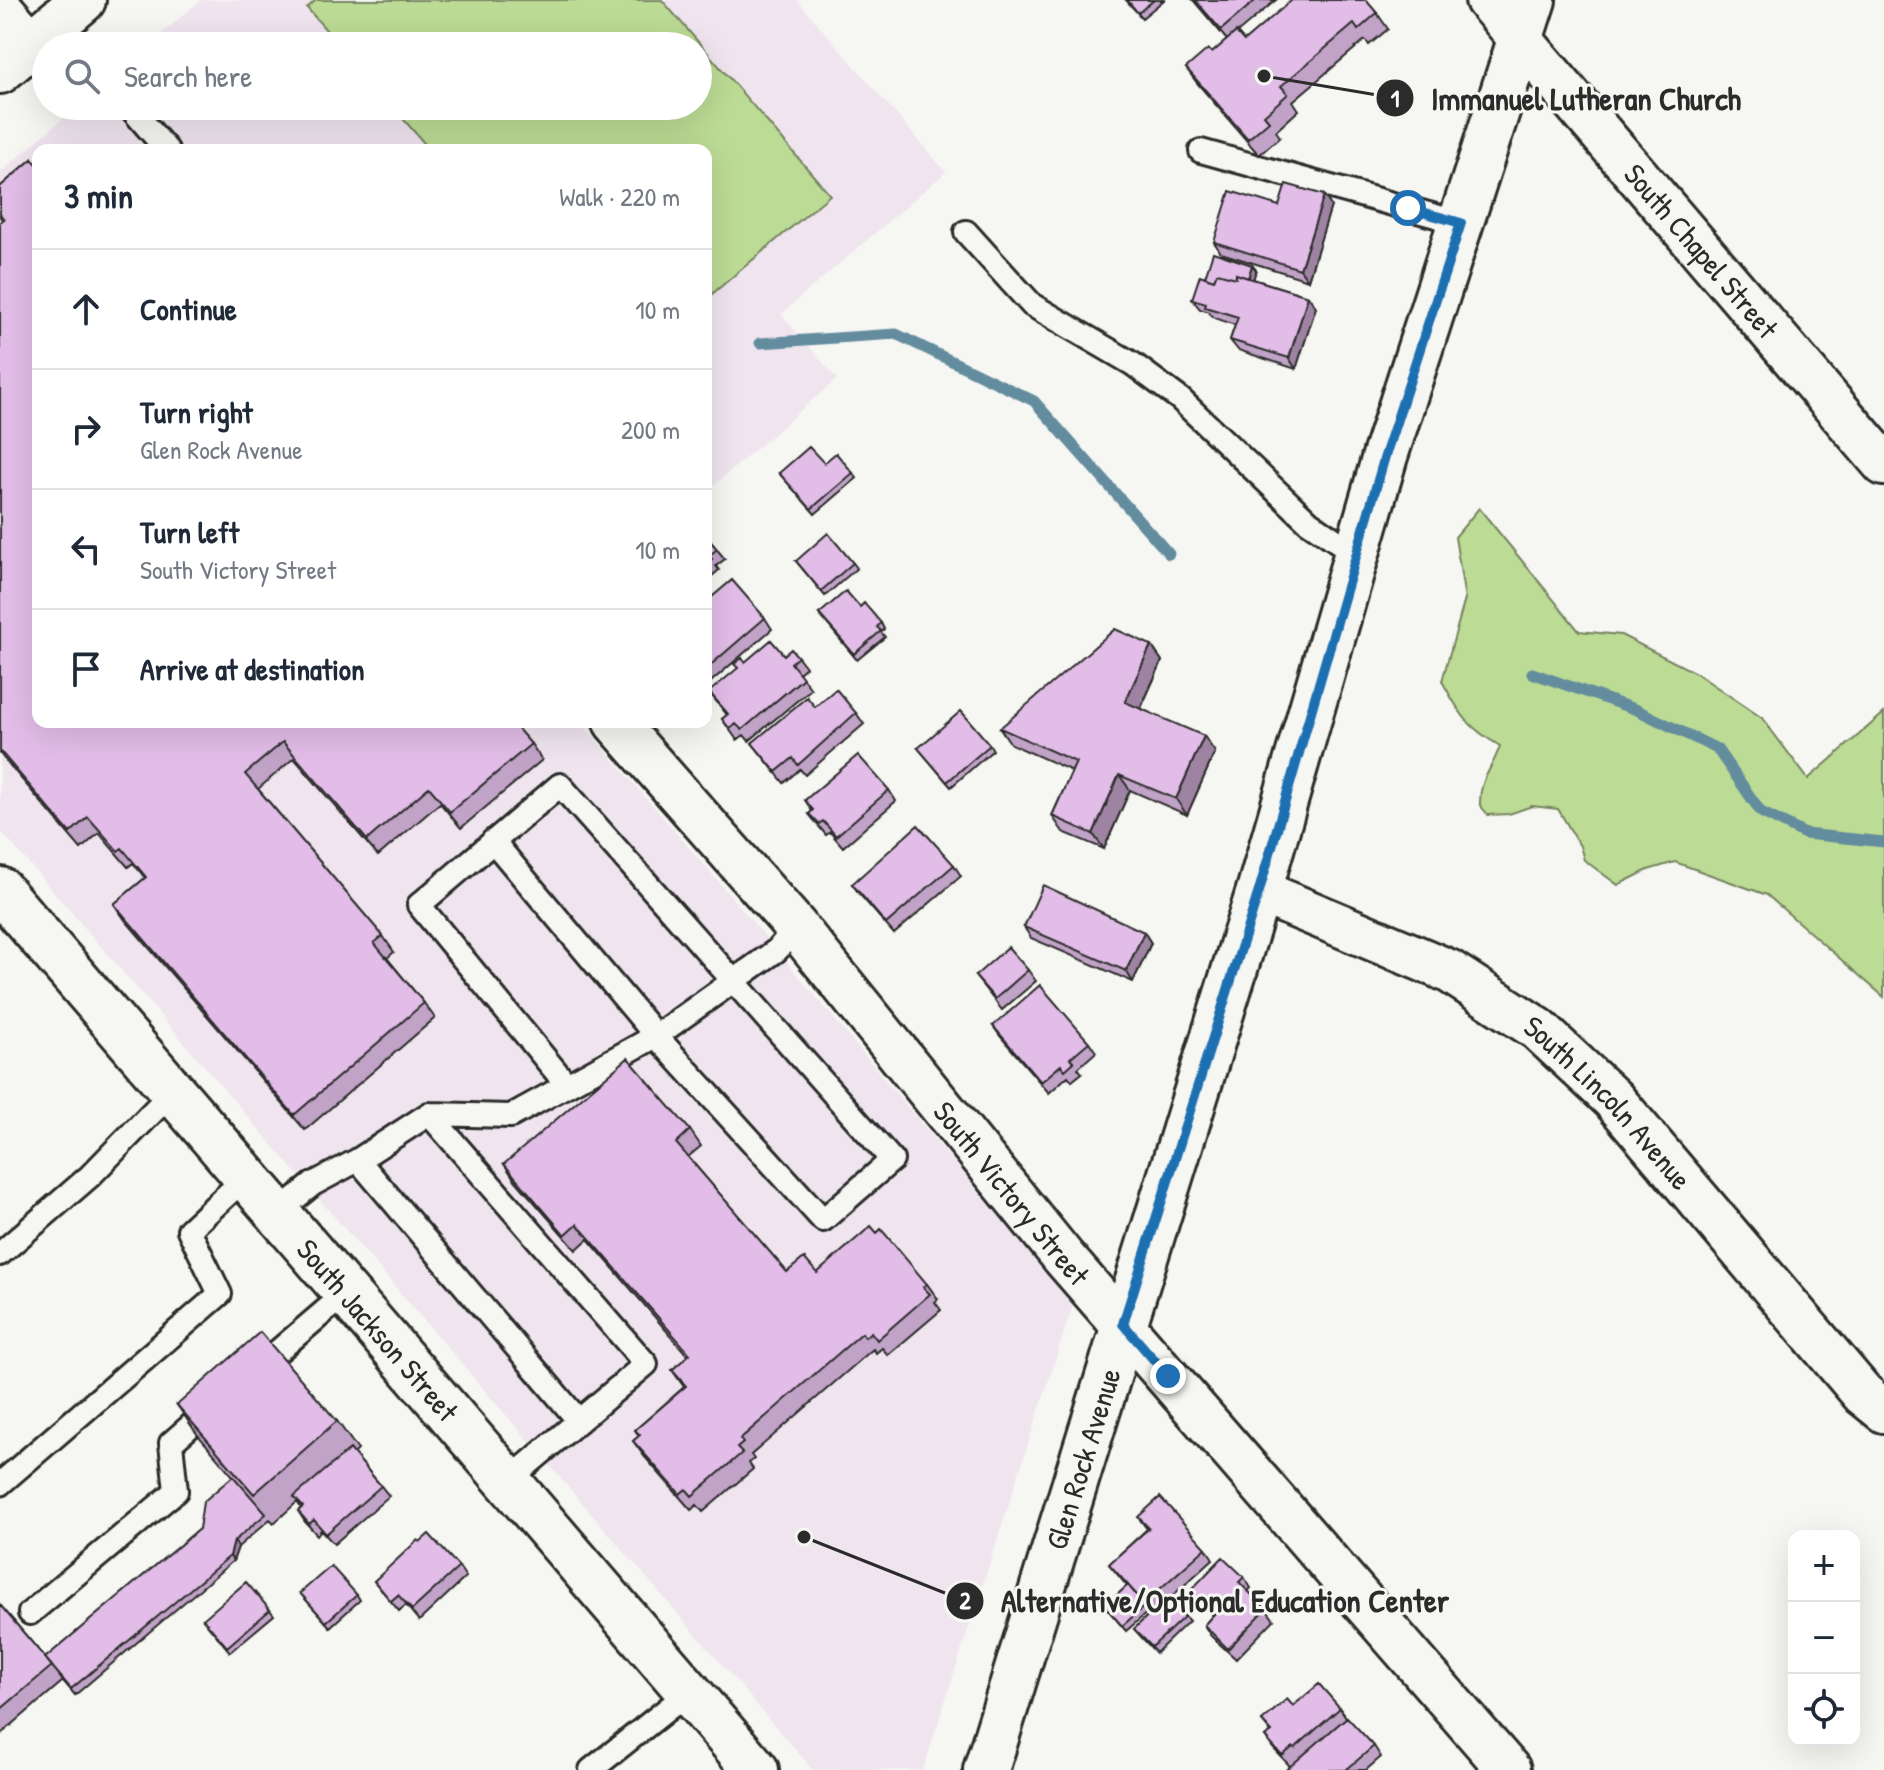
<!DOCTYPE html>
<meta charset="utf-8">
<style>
body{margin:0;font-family:"Patrick Hand",sans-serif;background:#f2f2f3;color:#1f2937}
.controls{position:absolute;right:24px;bottom:24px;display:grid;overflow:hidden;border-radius:16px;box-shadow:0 8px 32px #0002}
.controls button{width:72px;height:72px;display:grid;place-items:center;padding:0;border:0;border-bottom:2px solid #e0e1e3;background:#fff;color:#1f2937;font:40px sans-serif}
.stop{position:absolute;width:24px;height:24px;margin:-18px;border:6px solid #1f6fb2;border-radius:50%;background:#fff}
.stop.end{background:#1f6fb2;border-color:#fff;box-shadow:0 2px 8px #0008}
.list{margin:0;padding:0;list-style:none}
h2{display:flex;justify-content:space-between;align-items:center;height:104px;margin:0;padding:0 32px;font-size:34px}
h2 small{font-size:26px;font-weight:400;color:#747a83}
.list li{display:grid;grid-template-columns:52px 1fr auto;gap:24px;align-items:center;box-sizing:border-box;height:120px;padding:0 32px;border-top:2px solid #e0e1e3}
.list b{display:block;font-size:30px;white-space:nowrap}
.list p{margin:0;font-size:26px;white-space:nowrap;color:#747a83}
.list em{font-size:26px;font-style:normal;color:#747a83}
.icon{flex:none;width:44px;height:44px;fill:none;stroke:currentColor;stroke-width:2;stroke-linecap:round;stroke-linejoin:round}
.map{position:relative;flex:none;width:1884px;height:1770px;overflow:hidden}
.search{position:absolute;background:#fff;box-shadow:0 8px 32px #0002;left:32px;top:32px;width:680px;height:88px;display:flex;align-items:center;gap:20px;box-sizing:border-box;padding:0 28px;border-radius:44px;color:#747a83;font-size:30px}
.panel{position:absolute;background:#fff;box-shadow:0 8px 32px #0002;left:32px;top:144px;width:680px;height:584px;border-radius:16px}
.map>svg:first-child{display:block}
.built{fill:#f0e5ef}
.green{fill:#bcdb94;stroke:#748360;stroke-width:2}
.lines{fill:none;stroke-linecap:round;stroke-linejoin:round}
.stream{stroke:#648c9e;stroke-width:11}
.lane-casing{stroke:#2b2b2b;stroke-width:28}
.street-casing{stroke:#2b2b2b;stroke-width:48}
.secondary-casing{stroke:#2b2b2b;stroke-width:50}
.lane{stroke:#f6f6f2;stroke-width:22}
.street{stroke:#f6f6f2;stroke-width:42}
.secondary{stroke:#f6f6f2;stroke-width:44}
.wall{fill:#c2a3c8;stroke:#2b2b2b;stroke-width:2}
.shaded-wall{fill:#9e84a2;stroke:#2b2b2b;stroke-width:2}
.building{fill:#e2bde8;stroke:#2b2b2b;stroke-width:2}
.route{stroke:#1f6fb2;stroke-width:10}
.labels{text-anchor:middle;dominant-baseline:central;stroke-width:6;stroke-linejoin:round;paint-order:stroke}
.street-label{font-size:30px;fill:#2b2b2b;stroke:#f6f6f2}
.leader{fill:none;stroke:#2b2b2b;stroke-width:3}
.callout-dot{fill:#2b2b2b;stroke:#f6f6f2;stroke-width:3}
.mark-label{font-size:24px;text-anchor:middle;font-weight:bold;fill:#fff}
.callout-label{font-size:32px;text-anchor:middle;font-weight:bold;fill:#2b2b2b;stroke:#f6f6f2;stroke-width:6;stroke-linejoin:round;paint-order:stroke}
</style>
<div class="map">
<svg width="1884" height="1770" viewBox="0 0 1884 1770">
<rect width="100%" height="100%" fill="#f6f6f2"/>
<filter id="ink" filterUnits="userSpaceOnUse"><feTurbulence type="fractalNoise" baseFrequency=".0125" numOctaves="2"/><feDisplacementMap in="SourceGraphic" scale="16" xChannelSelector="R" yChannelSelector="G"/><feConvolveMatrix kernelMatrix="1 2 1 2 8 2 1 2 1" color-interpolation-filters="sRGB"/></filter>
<g filter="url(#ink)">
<path class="built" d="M 201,0 L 797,0 L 946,172 L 781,314 L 837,379 L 706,492 L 706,150 L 38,150 L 38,722 L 581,722 L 777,950 L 1073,1305 L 923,1770 L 813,1770 L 0,830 L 0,173 L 77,106 L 698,106 L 698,46 L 147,46 Z"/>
<path class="green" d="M 316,0 L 662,0 L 830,195 L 706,299 L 706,150 L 430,150 L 392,106 L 698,106 L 698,46 L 340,46 L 307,8 Z
M 1479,508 L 1579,631 L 1621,635 L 1696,673 L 1762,718 L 1808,779 L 1884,713 L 1884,997 L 1767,895 L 1675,862 L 1648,870 L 1618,885 L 1584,860 L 1580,846 L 1558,809 L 1532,806 L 1509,814 L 1488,815 L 1480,805 C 1479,779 1492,770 1500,746 C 1466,726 1461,715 1442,681 L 1465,599 L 1455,537 Z"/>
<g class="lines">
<path class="stream" d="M 760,343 L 896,334 L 1034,401 L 1169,554
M 1532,673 L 1637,710 L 1717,749 L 1761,812 L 1805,834 L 1884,842"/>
<g class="lane-casing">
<path id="lane" d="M 56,23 L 76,46
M 129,106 L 167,150
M 1201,151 L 1461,223
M 966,232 L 1032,305 L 1133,364 L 1180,399 L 1309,522 L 1356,554
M 493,841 L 656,1036 L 823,1220 L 892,1160 L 560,785 L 419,905 L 567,1085
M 429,1114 L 646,1364 L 508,1481
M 358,1160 L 579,1421
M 277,1213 L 313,1184 L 358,1160 L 429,1114 L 511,1116 L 656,1036 L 777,950 L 796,927
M 0,1254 L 90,1176 L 173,1091
M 256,1370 L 346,1293
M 0,1484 L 220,1294 L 189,1230 L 246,1177
M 30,1613 L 176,1491 L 171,1443 L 211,1408
M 591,1770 L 689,1692"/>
</g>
<g class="street-casing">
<g id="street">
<path id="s1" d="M 1487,0 L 1884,464"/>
<path d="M 0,7 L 32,44"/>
<path id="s2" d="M 615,722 L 796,927 L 1064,1258 L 1509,1770"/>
<path id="s3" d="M 1259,891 L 1449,971 L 1538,1029 L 1613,1099 L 1863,1394 L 1884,1411"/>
</g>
</g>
<g class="secondary-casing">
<g id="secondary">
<path d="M 0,71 L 83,0"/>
<path id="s4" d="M 0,890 L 756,1770"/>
<path id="s5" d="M 986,1770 L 1259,891 L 1385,456 L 1533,0"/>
</g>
</g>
<use href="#lane" class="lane"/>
<use href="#street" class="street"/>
<use href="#secondary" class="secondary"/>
</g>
<path class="wall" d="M 1126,0 L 1164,0 L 1142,18 Z
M 1193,0 L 1276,0 L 1237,33 L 1244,41 L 1377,13 L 1388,29 L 1369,45 L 1365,40 L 1293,101 L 1299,110 L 1276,131 L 1280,137 L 1259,155 L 1197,83 L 1186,68 L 1212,53 L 1227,40 Z
M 32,159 L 38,722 L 531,744 L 542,760 L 461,828 L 440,803 L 378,856 L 294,758 L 258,789 L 383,936 L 394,952 L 387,958 L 424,1003 L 435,1018 L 305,1130 L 125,920 L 114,904 L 145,878 L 133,863 L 128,867 L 99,833 L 81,849 L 0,754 L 0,222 L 2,220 L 0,217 L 0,187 Z
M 1279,206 L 1331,206 L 1308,280 L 1221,253 L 1214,242 Z
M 1252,265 L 1256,270 L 1253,279 L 1308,296 L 1316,307 L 1296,369 L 1238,350 L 1230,340 L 1235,325 L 1212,317 L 1209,312 L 1200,309 L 1192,299 L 1205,277 Z
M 824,463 L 853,473 L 857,478 L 815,514 L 779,473 Z
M 706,536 L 725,559 L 716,566 L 719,570 L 706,581 Z
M 796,561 L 853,563 L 857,568 L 825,596 Z
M 706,602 L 765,618 L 772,629 L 706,686 Z
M 860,607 L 881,623 L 884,629 L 881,632 L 885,637 L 857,660 L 819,614 Z
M 1151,645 L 1162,661 L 1141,708 L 1215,752 L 1187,815 L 1130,790 L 1104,849 L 1063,832 L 1052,816 L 1072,771 L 1011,744 L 1000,728 Z
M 784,655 L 798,657 L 806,667 L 799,673 L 811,689 L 749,741 L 744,735 L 737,740 L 722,719 L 727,715 L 709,692 Z
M 815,707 L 856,713 L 864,724 L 805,775 L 800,769 L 784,783 L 752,743 Z
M 990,745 L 993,750 L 951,787 L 918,748 Z
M 889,790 L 896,801 L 843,847 L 830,832 L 826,835 L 817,824 L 809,814 L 812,811 L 805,800 Z
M 954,865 L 961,876 L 894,934 L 860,895 L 852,884 Z
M 1024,927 L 1144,932 L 1151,943 L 1133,982 L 1031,938 Z
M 1028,970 L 1036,981 L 1002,1010 L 975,976 Z
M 993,1026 L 1089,1042 L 1096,1052 L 1078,1068 L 1082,1073 L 1072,1081 L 1068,1076 L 1049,1093 L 1000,1036 Z
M 690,1130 L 701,1146 L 688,1157 L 787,1272 L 817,1273 L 927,1284 L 938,1299 L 935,1302 L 941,1310 L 888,1355 L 882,1348 L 876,1353 L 873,1349 L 751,1455 L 754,1459 L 749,1463 L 753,1469 L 703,1512 L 697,1505 L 691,1510 L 644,1456 L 633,1441 L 639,1436 L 635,1430 L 684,1387 L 672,1370 L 688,1356 L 588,1239 L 576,1250 L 515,1180 L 504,1164 Z
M 177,1405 L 337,1421 L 358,1450 L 354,1454 L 381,1486 L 389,1496 L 334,1544 L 321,1530 L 317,1535 L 305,1522 L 298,1511 L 301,1508 L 297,1502 L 274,1523 L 270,1519 L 238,1547 L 233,1561 L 75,1695 L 59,1676 L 63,1681 L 0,1735 L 0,1605 L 45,1658 L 199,1529 L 233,1476 L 197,1434 Z
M 1138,1517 L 1206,1548 L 1213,1559 L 1169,1599 L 1189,1621 L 1156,1653 L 1134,1629 L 1151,1613 L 1149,1611 L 1126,1631 L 1105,1606 L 1127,1586 L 1109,1564 L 1147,1529 Z
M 420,1542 L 459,1567 L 466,1577 L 419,1621 L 406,1605 L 399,1611 L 374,1581 Z
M 1244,1577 L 1251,1588 L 1248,1591 L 1266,1609 L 1274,1620 L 1236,1659 L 1211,1636 L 1204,1625 L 1213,1615 L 1198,1601 L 1191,1590 Z
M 300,1593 L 357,1595 L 360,1600 L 330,1627 Z
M 270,1610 L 274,1615 L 230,1652 L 203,1619 Z
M 1293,1706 L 1340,1708 L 1346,1717 L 1374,1746 L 1381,1757 L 1366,1770 L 1286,1770 L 1290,1766 L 1273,1748 L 1265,1737 L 1271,1732 L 1262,1721 Z"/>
<path class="shaded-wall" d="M 1324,195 L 1331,206 L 1308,280 L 1300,269 Z
M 1252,265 L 1256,270 L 1251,287 L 1247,282 Z
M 1308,296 L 1316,307 L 1296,369 L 1289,358 Z
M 1151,645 L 1162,661 L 1136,718 L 1125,702 Z
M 1204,736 L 1215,752 L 1187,815 L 1176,799 Z
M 1119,775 L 1130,790 L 1104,849 L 1093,834 Z
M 1144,932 L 1151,943 L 1133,982 L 1126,971 Z
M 234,1541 L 238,1547 L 233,1561 L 230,1556 Z"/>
<path class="building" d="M 1127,0 L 1154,0 L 1138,13 Z
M 1195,0 L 1256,0 L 1221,30 Z
M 1292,0 L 1366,0 L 1377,13 L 1358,30 L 1354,24 L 1281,86 L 1288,94 L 1264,115 L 1269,121 L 1248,139 L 1186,68 L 1208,49 L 1212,53 L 1236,32 L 1244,41 Z
M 32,159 L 38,165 L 38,722 L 512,722 L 531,744 L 450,812 L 429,787 L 367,840 L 283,742 L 245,774 L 383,936 L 374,943 L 424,1003 L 294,1115 L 114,904 L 146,877 L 122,848 L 118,851 L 88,817 L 70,833 L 0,751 L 0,222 L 4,219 L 0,214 L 0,187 Z
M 1286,184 L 1324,195 L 1300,269 L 1214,242 L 1230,191 L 1279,206 Z
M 1213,252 L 1252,265 L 1248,278 L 1236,274 L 1236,278 L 1217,273 L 1214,280 L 1205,277 Z
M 1217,273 L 1236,278 L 1236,274 L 1308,296 L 1289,358 L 1230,340 L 1238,317 L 1205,307 L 1206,303 L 1192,299 L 1200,275 L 1214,280 Z
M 809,447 L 824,463 L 836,453 L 853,473 L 811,509 L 779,473 Z
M 828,533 L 853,563 L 821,591 L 796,561 Z
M 706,536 L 717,549 L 709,556 L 712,559 L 706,564 Z
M 732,580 L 765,618 L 706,669 L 706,602 Z
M 846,591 L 860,607 L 864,603 L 881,623 L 877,627 L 881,631 L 854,654 L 819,614 Z
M 1115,629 L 1151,645 L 1125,702 L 1204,736 L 1176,799 L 1119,775 L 1093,834 L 1052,816 L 1076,762 L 1000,728 Z
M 771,640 L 784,655 L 791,649 L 798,657 L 791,663 L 803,678 L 742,730 L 736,724 L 730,729 L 722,719 L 728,714 L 709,692 L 738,668 L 734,664 L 742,658 L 745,662 Z
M 836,689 L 856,713 L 798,765 L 793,758 L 776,772 L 752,743 L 807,697 L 815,707 Z
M 961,711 L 990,745 L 947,782 L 918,748 Z
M 858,755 L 889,790 L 836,836 L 823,821 L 819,824 L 809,814 L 813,810 L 805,800 Z
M 918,825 L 954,865 L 886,924 L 852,884 Z
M 1043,885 L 1144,932 L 1126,971 L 1024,927 Z
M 1008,947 L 1028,970 L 995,999 L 975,976 Z
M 1040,985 L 1089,1042 L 1070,1058 L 1074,1062 L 1065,1070 L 1061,1065 L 1041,1082 L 993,1026 Z
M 628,1058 L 690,1130 L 676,1143 L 787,1272 L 804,1258 L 817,1273 L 871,1226 L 877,1233 L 881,1229 L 927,1284 L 923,1287 L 930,1294 L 877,1340 L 871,1332 L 865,1337 L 862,1333 L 740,1439 L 743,1443 L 737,1448 L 742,1453 L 692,1496 L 686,1489 L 680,1494 L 633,1441 L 640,1435 L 635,1430 L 686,1386 L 672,1370 L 690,1354 L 577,1224 L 565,1235 L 504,1164 Z
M 260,1332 L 337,1421 L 254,1494 L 177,1405 Z
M 350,1449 L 381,1486 L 326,1534 L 314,1520 L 309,1524 L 298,1511 L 303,1507 L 294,1497 Z
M 233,1476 L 266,1514 L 234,1541 L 230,1556 L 71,1689 L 45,1658 L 199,1529 L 203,1502 Z
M 1160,1497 L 1206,1548 L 1144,1603 L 1109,1564 L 1149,1528 L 1138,1517 Z
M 429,1534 L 459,1567 L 412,1610 L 398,1595 L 391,1601 L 374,1581 L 418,1540 L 420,1542 Z
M 1223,1557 L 1244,1577 L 1239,1582 L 1266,1609 L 1228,1649 L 1204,1625 L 1215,1613 L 1191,1590 Z
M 331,1566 L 357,1595 L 326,1622 L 300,1593 Z
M 246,1582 L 270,1610 L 227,1647 L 203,1619 Z
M 1128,1585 L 1145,1606 L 1122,1626 L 1105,1606 Z
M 1167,1597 L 1185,1616 L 1152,1647 L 1134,1629 Z
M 0,1605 L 52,1666 L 0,1710 Z
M 1319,1684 L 1340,1708 L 1295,1748 L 1293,1747 L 1282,1756 L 1265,1737 L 1272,1732 L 1262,1721 L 1287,1699 L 1293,1706 Z
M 1347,1717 L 1374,1746 L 1346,1770 L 1286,1770 Z"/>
</g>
<g class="lines" filter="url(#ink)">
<path class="route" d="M 1168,1376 L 1123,1324 L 1259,891 L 1385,456 L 1461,223 L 1408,208"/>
</g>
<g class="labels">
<g class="street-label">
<text stroke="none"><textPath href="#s1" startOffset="330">South Chapel Street</textPath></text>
<text stroke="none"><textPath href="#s3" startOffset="414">South Lincoln Avenue</textPath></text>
<text stroke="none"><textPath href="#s2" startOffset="616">South Victory Street</textPath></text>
<text stroke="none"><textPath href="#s4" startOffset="580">South Jackson Street</textPath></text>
<text stroke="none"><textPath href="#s5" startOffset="326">Glen Rock Avenue</textPath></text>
</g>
</g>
<path class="leader" d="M1264 76L1395 98M804 1537L965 1601"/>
<g class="callout-dot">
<circle cx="1264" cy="76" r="8"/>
<circle cx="804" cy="1537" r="8"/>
<circle cx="1395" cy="98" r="20"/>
<circle cx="965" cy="1601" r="20"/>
</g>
<g class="mark-label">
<text x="1395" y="107">1</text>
<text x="965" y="1609">2</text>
</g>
<g class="callout-label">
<text x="1586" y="110">Immanuel Lutheran Church</text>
<text x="1225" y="1612">Alternative/Optional Education Center</text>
</g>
</svg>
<div class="controls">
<button>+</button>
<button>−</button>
<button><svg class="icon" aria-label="locate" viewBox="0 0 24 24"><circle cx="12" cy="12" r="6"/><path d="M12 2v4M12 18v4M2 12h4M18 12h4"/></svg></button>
</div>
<div class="stop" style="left:1408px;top:208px"></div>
<div class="stop end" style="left:1168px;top:1376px"></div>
<div class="search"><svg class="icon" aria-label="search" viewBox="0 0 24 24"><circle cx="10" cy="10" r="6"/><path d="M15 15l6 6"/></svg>Search here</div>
<section class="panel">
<h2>3 min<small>Walk · 220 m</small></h2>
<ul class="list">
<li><svg class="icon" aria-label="ahead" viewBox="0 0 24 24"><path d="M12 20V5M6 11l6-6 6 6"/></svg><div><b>Continue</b></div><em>10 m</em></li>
<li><svg class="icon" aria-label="right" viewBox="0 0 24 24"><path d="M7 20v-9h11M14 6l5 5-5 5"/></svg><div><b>Turn right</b><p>Glen Rock Avenue</p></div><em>200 m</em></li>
<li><svg class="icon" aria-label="left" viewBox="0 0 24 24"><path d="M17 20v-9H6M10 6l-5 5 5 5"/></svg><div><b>Turn left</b><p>South Victory Street</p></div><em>10 m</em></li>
<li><svg class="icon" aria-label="arrive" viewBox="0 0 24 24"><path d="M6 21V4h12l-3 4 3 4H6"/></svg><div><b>Arrive at destination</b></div></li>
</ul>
</section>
</div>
